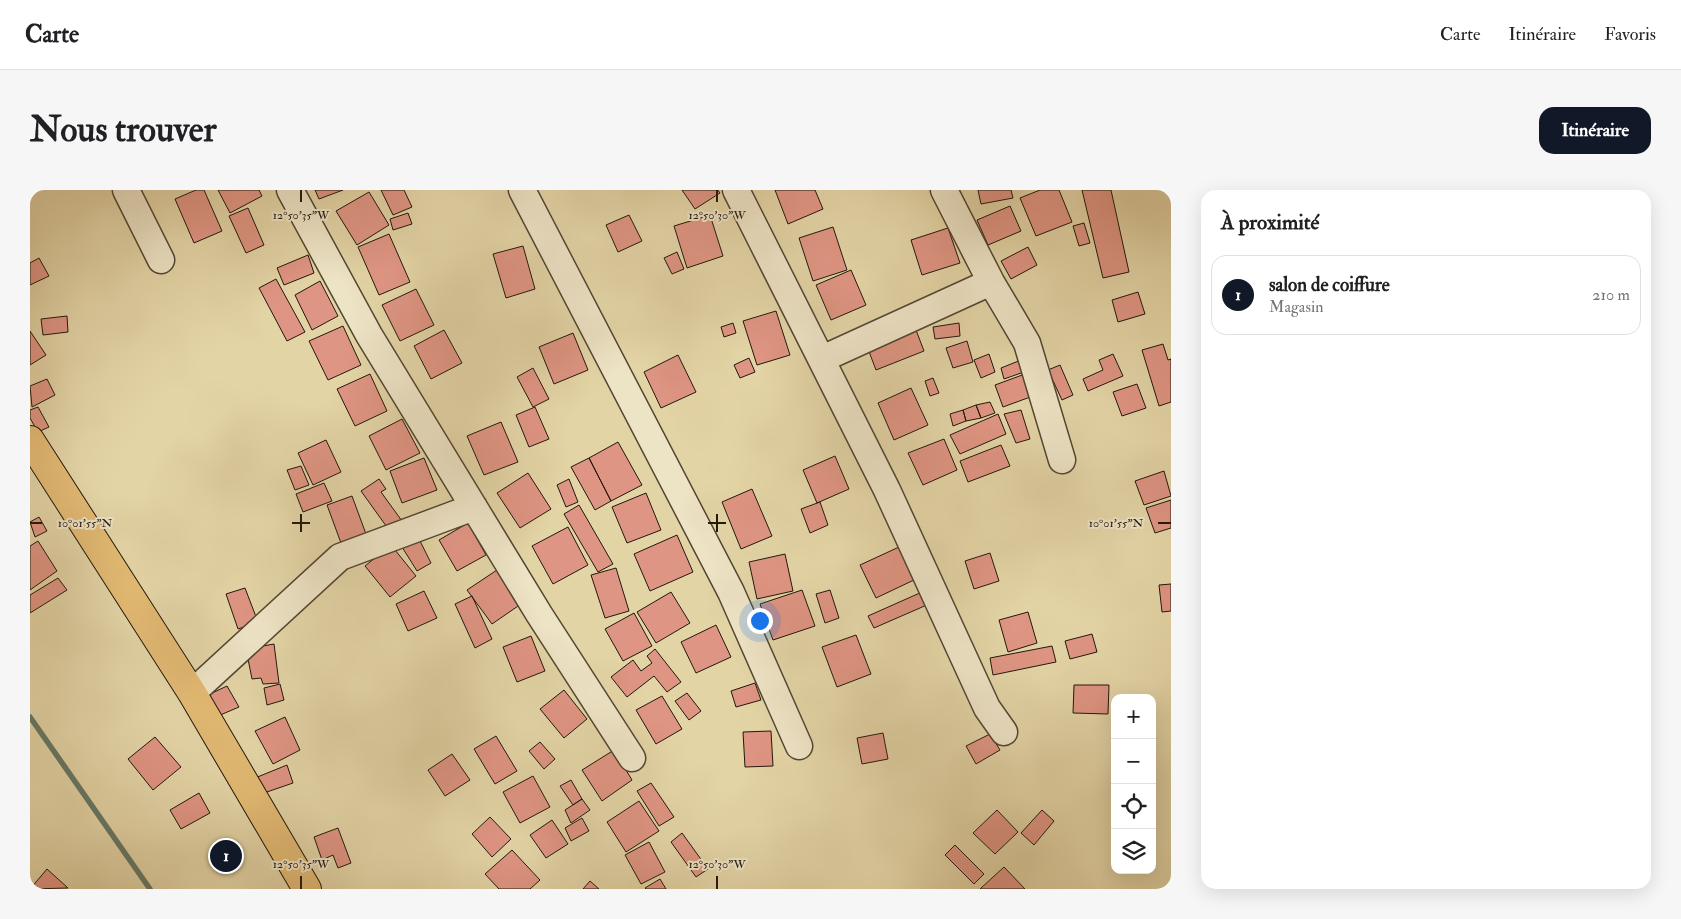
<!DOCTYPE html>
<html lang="fr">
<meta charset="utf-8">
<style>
body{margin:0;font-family:"IM FELL Double Pica",serif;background:#f6f6f6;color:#202124}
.controls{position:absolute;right:15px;bottom:15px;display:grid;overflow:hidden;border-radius:10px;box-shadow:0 5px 20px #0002}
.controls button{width:45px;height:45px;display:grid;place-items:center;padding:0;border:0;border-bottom:1px solid #e0e0e0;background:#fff;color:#202124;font:25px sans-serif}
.you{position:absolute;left:729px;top:430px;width:18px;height:18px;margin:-12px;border:4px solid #fff;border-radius:50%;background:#1a73e8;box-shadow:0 0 0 8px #1a73e833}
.badge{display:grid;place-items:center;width:32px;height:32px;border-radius:50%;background:#111827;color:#fff;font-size:16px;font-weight:700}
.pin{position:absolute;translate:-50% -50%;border:2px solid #fff;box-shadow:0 1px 5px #0006}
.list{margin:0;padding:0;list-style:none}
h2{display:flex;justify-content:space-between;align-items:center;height:65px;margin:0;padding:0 20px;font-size:21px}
h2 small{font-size:16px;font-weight:400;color:#757577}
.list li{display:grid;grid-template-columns:32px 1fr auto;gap:15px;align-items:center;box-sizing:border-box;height:80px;margin:0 10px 10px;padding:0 10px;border:1px solid #e0e0e0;border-radius:15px}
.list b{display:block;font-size:19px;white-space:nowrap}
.list p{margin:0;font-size:16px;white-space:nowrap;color:#757577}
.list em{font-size:16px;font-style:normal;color:#757577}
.icon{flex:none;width:28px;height:28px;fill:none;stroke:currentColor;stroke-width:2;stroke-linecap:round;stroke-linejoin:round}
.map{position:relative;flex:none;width:1141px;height:699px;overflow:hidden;border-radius:15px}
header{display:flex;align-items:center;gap:30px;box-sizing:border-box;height:70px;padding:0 25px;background:#fff;border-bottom:1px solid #e0e0e0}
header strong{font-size:24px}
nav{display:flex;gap:28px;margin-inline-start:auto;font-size:18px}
.intro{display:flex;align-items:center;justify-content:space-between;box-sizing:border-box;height:120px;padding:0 30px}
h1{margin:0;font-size:35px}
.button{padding:12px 22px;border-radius:15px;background:#111827;color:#fff;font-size:18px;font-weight:700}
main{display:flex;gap:30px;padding:0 30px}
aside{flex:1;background:#fff;border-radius:15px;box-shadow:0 5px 20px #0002}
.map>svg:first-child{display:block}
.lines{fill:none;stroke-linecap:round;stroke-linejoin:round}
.stream{stroke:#677966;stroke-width:5.5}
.building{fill:#df9583;stroke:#21180c}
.minor-casing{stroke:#524732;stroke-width:29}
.major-casing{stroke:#21180c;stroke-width:30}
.minor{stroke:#ede3c5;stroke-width:26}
.major{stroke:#e2ba73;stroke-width:28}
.ticks{fill:none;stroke:#21180c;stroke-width:2}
.ticks-label{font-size:12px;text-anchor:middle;fill:#21180c;stroke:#ede3c5;stroke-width:4;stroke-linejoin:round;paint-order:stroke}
</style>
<header>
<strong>Carte</strong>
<nav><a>Carte</a><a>Itinéraire</a><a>Favoris</a></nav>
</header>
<div class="intro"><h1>Nous trouver</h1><a class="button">Itinéraire</a></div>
<main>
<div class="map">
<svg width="1141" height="699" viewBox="0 0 1141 699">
<rect width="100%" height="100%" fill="#e3d4a6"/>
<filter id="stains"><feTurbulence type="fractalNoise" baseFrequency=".004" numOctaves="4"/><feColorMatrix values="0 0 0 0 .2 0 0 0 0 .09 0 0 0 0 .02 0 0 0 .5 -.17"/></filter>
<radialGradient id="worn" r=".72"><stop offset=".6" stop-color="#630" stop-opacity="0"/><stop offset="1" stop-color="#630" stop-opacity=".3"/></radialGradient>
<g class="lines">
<path class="stream" d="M 0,527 L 120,699"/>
</g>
<path class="building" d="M 166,0 L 174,0 L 192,41 L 164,53 L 145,9 Z
M 188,0 L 229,0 L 232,6 L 200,23 Z
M 285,0 L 313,0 L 289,9 Z
M 351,0 L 374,0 L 382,17 L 363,25 Z
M 652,0 L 688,0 L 690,3 L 665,19 Z
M 745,0 L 785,0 L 793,19 L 758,34 Z
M 948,0 L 981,0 L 983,8 L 951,14 Z
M 1010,0 L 1029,0 L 1042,32 L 1006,46 L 990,8 Z
M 1052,0 L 1081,0 L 1099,82 L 1073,88 Z
M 339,2 L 359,35 L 327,55 L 306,21 Z
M 980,16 L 991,41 L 958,55 L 947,30 Z
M 218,18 L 234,55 L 216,63 L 199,26 Z
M 378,23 L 382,34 L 363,40 L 360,29 Z
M 599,25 L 612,51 L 588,62 L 576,35 Z
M 680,25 L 693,66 L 657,78 L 644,36 Z
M 1054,33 L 1060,53 L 1049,56 L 1043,36 Z
M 803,37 L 817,80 L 783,91 L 769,48 Z
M 918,38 L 930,73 L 892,85 L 881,50 Z
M 359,44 L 380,92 L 349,105 L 328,57 Z
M 493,56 L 505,99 L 476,108 L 463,64 Z
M 998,57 L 1007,75 L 981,89 L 971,71 Z
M 647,62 L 654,79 L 642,84 L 634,68 Z
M 278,65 L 284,83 L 254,95 L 247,78 Z
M 9,68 L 19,86 L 0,95 L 0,73 Z
M 821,80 L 836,115 L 801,130 L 786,95 Z
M 246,89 L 275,142 L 257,151 L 229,98 Z
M 290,91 L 308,126 L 282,140 L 265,105 Z
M 386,99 L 404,135 L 370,151 L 352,115 Z
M 1108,102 L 1115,124 L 1088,132 L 1082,110 Z
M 746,121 L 760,165 L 727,175 L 713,131 Z
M 37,126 L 38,142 L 13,145 L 11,129 Z
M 703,133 L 706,143 L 694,147 L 691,137 Z
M 929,133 L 930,146 L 905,149 L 903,137 Z
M 313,136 L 331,175 L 298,190 L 279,151 Z
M 414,140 L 432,173 L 401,189 L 384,156 Z
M 886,140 L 894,161 L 846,180 L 838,159 Z
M 0,141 L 16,165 L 0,175 Z
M 543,143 L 558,180 L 524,194 L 509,157 Z
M 937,151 L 943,172 L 923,178 L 916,158 Z
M 1133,154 L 1138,170 L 1141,169 L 1141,212 L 1129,216 L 1112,160 Z
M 959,164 L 965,182 L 951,188 L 944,170 Z
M 1083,164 L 1093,186 L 1058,201 L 1053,189 L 1073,180 L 1069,170 Z
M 648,165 L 666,202 L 631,218 L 614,182 Z
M 719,168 L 725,182 L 710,188 L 704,175 Z
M 991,170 L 994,182 L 974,189 L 971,178 Z
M 1030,175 L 1043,205 L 1032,210 L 1018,180 Z
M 503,178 L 519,209 L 503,217 L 487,187 Z
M 340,184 L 357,221 L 325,236 L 307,199 Z
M 995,184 L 1003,206 L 973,217 L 965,195 Z
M 903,188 L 909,203 L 900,206 L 895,191 Z
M 17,189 L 25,205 L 2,217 L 0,196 Z
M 1107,194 L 1116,218 L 1092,226 L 1083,202 Z
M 881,198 L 898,235 L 864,250 L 848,213 Z
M 960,212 L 965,223 L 951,228 L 946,215 Z
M 946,215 L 951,228 L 936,231 L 933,220 Z
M 8,217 L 19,237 L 8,242 L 0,228 L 0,220 Z
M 505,217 L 519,249 L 499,257 L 486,225 Z
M 933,220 L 936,231 L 923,236 L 920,224 Z
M 991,220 L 1000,249 L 986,253 L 974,224 Z
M 968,224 L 976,244 L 930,264 L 920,245 Z
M 372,229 L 390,263 L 356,280 L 339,246 Z
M 471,232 L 488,272 L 454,285 L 437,246 Z
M 914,249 L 927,280 L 893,295 L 878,263 Z
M 296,250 L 311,282 L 283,295 L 268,263 Z
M 588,252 L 612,295 L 581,311 L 559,268 Z
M 971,255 L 980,276 L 938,292 L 930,271 Z
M 805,266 L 819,299 L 787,313 L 773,280 Z
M 394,268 L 407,300 L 372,313 L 360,281 Z
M 559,268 L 581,311 L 565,320 L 541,277 Z
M 271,276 L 279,295 L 265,300 L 257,280 Z
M 1134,281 L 1141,306 L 1114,315 L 1105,291 Z
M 498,283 L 521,319 L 490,338 L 467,303 Z
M 349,289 L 356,299 L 351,302 L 372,331 L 359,340 L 331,301 Z
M 539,289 L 548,312 L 536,317 L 527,295 Z
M 294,293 L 302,311 L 273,322 L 266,304 Z
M 722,299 L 742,346 L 711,359 L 692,312 Z
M 616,303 L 631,340 L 597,353 L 582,317 Z
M 322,306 L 336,344 L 311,353 L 297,315 Z
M 1141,310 L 1141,338 L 1125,343 L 1116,318 Z
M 790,312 L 798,335 L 780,343 L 771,319 Z
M 549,315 L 583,374 L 568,382 L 534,324 Z
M 9,327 L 17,341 L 5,347 L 0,332 Z
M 438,333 L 456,365 L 427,381 L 409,350 Z
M 538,337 L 558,375 L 523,394 L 502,356 Z
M 647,345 L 663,382 L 620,401 L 604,364 Z
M 388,347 L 401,373 L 387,381 L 372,357 Z
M 8,351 L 27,381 L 0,400 L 0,356 Z
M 361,355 L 386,386 L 360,407 L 335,376 Z
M 869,357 L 884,390 L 846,408 L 830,375 Z
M 960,363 L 969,391 L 944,399 L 935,371 Z
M 755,364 L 763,401 L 727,409 L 719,372 Z
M 586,378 L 599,421 L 575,428 L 561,385 Z
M 467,380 L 491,414 L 462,434 L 437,400 Z
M 28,388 L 37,400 L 0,423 L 0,405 Z
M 1141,394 L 1141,421 L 1132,422 L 1129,395 Z
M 215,398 L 228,432 L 208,439 L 196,404 Z
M 901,398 L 906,411 L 844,438 L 838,426 Z
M 772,400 L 785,436 L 743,450 L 730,414 Z
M 800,400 L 809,428 L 795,433 L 786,404 Z
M 394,401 L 407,428 L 378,441 L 366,414 Z
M 641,402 L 660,433 L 626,453 L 607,422 Z
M 442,406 L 462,449 L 445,458 L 425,414 Z
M 998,422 L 1007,453 L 978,462 L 969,430 Z
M 604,423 L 622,456 L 593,471 L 575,439 Z
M 686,435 L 701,467 L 666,483 L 651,452 Z
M 1062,444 L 1067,462 L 1040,469 L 1035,451 Z
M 826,445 L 841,484 L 807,497 L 792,457 Z
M 501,446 L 515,481 L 487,492 L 473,457 Z
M 244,454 L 249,493 L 233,494 L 231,488 L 222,489 L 216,459 Z
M 1022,456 L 1026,472 L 963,485 L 960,468 Z
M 625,459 L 651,492 L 637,502 L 624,486 L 597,507 L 581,487 L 603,470 L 611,481 L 622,473 L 617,466 Z
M 725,493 L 731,510 L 706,517 L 701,501 Z
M 250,494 L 254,510 L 237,515 L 234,498 Z
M 1044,495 L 1079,495 L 1078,524 L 1043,523 Z
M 197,496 L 209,517 L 188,526 L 178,505 Z
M 534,500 L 557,529 L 534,548 L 510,519 Z
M 657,503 L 671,521 L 659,530 L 645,511 Z
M 632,506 L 652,539 L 626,554 L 606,520 Z
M 255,527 L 270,560 L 243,574 L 225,541 Z
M 741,541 L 743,576 L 715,577 L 713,542 Z
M 853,543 L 858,569 L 832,574 L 827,548 Z
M 960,544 L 970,560 L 946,574 L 936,556 Z
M 466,546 L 487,581 L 465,594 L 444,559 Z
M 125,547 L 151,577 L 123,600 L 98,569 Z
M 510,552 L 525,569 L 514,579 L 499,561 Z
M 584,560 L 602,590 L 572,611 L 552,580 Z
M 422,564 L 440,590 L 415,606 L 398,580 Z
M 257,575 L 263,593 L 231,604 L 225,588 Z
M 503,586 L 520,617 L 490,633 L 473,602 Z
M 541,590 L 552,609 L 543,615 L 530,596 Z
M 621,593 L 644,627 L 629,636 L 607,601 Z
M 169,603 L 180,623 L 151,639 L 140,620 Z
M 552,609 L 560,620 L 541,633 L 535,620 Z
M 609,611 L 629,641 L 596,662 L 577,632 Z
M 967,620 L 988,642 L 965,664 L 943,643 Z
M 1012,620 L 1024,631 L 1004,655 L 991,643 Z
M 460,627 L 481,649 L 462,667 L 442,644 Z
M 552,628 L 559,641 L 541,651 L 535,638 Z
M 522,630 L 538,654 L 516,668 L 500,645 Z
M 308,638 L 321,673 L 308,678 L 303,665 L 292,670 L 284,647 Z
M 652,643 L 678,679 L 666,687 L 641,652 Z
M 619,652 L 635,682 L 611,694 L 595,665 Z
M 925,655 L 954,684 L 944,694 L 915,665 Z
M 482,660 L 510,690 L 500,699 L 469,699 L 455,684 Z
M 974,677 L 995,699 L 950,699 Z
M 17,679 L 38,698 L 0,699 Z
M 630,689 L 636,699 L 616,699 L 615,698 Z
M 560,691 L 569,699 L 553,699 Z"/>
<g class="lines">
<g class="minor-casing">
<path id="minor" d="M 96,0 L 131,70
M 260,0 L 339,145 L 509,424 L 602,568
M 492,0 L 701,402 L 769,556
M 706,0 L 857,300 L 957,518 L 974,542
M 914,0 L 961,92 L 997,153 L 1032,270
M 792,169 L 961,92
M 162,503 L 310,367 L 444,317"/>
</g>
<g class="major-casing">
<path id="major" d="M 0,250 L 162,503 L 277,699"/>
</g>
<use href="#minor" class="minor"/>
<use href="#major" class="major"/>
</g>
<path class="ticks" d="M 271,0 L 271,12M 687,0 L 687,12M 271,324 L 271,342M 687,324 L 687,342M 0,333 L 12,333M 262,333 L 280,333M 678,333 L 696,333M 1128,333 L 1141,333M 271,686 L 271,699M 687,686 L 687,699"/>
<g class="ticks-label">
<text x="271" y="29">12°50'35"W</text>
<text x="687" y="29">12°50'30"W</text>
<text x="55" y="337">10°01'55"N</text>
<text x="1086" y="337">10°01'55"N</text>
<text x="271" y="678">12°50'35"W</text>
<text x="687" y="678">12°50'30"W</text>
</g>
<rect width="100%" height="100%" filter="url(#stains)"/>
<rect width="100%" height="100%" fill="url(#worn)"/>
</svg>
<div class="controls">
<button>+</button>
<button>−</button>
<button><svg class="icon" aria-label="locate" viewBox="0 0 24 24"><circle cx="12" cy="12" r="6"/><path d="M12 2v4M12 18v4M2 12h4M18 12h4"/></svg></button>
<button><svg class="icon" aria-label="layers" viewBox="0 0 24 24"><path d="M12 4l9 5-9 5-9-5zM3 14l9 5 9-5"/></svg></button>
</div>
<div class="you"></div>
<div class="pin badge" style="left:196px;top:666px">1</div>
</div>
<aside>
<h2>À proximité<small></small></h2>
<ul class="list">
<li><span class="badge">1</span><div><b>salon de coiffure</b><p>Magasin</p></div><em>210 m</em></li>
</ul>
</aside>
</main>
